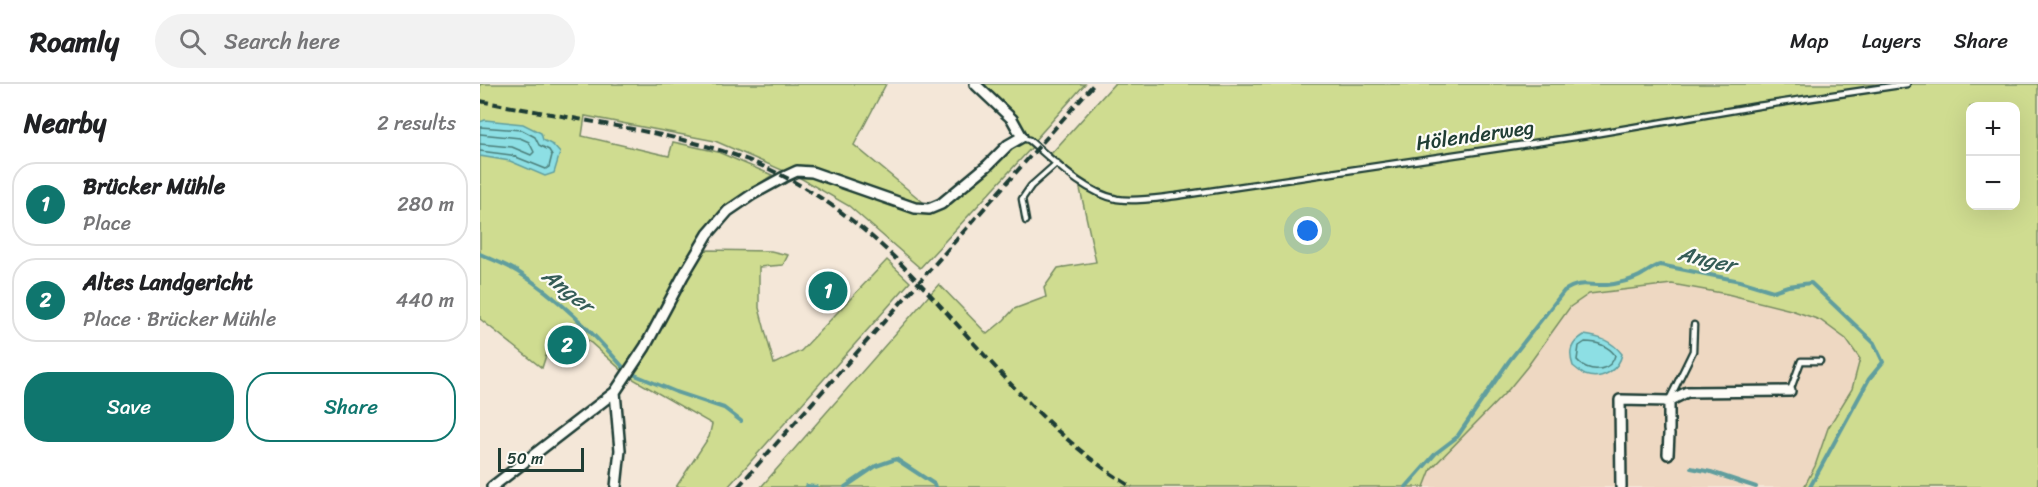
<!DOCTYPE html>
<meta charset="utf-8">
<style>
body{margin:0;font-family:Sriracha,sans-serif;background:#f2f2f2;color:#202124}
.controls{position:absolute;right:18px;top:18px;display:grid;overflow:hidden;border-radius:12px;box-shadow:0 6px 24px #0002}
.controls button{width:54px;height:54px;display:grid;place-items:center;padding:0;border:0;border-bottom:2px solid #e0e0e0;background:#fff;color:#202124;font:30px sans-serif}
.scale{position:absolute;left:18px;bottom:15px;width:86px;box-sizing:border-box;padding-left:6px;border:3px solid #1f3d34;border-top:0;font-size:16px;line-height:21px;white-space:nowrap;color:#1f3d34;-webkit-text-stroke:4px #fdfcf7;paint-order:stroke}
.you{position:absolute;left:828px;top:147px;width:21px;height:21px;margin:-15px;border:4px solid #fff;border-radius:50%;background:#1a73e8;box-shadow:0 0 0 9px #1a73e833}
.badge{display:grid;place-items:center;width:39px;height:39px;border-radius:50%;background:#0f766e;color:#fff;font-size:20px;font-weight:700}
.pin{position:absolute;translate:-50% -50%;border:3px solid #fff;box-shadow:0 2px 6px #0006}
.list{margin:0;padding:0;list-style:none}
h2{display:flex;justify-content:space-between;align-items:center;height:78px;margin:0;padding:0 24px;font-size:26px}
h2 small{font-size:20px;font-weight:400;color:#757577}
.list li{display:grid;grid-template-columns:39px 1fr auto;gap:18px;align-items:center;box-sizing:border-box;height:84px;margin:0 12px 12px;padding:0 12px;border:2px solid #e0e0e0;border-radius:24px}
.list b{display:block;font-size:22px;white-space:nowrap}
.list p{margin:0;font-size:20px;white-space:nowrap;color:#757577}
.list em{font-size:20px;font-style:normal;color:#757577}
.actions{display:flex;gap:12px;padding:18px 24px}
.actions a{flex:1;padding:14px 0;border:2px solid #0f766e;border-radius:24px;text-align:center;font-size:21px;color:#0f766e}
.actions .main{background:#0f766e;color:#fff}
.icon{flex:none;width:33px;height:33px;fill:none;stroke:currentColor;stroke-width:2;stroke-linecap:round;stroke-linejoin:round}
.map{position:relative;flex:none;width:1558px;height:403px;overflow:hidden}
header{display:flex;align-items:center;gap:36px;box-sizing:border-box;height:84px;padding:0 30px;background:#fff;border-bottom:2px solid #e0e0e0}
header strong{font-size:28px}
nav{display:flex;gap:33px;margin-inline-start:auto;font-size:21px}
.search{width:420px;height:54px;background:#f2f2f2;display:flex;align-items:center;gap:15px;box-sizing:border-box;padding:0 21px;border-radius:33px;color:#757577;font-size:22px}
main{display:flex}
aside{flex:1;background:#fff}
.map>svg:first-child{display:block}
.built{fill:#eed8c2}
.green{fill:#cfdc90;stroke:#778c62;stroke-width:1.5;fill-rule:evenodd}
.water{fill:#8ddfe4;stroke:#619e9e;stroke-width:1.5}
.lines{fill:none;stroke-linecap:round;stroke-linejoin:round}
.shore{stroke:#4b7e7a;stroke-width:1.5}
.stream{stroke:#619e9e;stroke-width:4}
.service-casing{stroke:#1f3d34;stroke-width:9}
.minor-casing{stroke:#1f3d34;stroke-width:14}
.service{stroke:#fdfcf7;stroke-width:4.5}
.minor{stroke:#fdfcf7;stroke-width:9}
.rail{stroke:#1f3d34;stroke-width:4;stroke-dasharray:9 4.5;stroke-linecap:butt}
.labels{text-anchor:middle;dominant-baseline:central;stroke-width:4.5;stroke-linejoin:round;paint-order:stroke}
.street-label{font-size:21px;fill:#1f3d34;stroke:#fdfcf7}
.water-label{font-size:22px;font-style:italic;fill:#355d57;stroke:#fdfcf7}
</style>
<header>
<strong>Roamly</strong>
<div class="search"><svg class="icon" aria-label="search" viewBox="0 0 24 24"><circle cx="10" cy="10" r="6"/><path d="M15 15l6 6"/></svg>Search here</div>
<nav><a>Map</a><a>Layers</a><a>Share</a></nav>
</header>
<main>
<aside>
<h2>Nearby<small>2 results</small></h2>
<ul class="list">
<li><span class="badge">1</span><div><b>Brücker Mühle</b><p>Place</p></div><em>280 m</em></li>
<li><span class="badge">2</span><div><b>Altes Landgericht</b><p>Place · Brücker Mühle</p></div><em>440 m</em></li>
</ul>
<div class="actions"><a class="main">Save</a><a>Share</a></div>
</aside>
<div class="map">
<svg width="1558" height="403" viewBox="0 0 1558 403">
<rect width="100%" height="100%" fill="#f4e7d8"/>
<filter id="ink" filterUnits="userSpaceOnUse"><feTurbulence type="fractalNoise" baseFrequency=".0167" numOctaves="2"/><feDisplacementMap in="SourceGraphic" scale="12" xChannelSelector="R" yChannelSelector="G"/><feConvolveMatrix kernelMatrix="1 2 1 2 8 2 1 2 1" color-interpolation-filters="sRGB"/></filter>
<g filter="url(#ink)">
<path class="built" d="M 1192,200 L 1247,210 L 1311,226 L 1340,236 L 1366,255 L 1380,275 L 1372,305 L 1348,344 L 1335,382 L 1324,403 L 944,403 L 951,385 L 1029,305 L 1047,283 L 1090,223 L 1109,210 Z"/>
<path class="green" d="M 0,0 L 406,0 L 374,61 L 449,123 L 435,122 L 317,84 L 304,87 L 235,57 L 105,32 L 102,52 L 189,72 L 193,58 L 238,68 L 292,91 L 244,125 L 225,146 L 146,290 L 93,243 L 71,256 L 62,284 L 0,235 Z
M 499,0 L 605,0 L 554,57 L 542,51 Z
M 634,0 L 1558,0 L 1558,403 L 1324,403 L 1335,382 L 1348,344 L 1372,305 L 1380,275 L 1366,255 L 1340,236 L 1311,226 L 1247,210 L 1192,200 L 1109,210 L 1090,223 L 1047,283 L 1029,305 L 951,385 L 944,403 L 281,403 L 459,200 L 507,250 L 524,236 L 534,225 L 566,213 L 564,204 L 578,184 L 616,178 L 599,100 L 637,116 L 694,111 C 676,112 656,116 638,113 C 612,108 590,87 570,71 ZM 1490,22 L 1536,22 L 1536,122 L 1490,122 Z
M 542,55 L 554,61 L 440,184 L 369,122 L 315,91 L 331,91 L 449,126 Z
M 223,166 L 291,167 L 308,171 L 303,181 L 279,183 L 279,224 L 294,280 L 321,267 L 407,176 L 430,198 L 248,403 L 196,403 L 229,353 L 232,340 L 148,292 Z"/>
<path class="water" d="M 5,36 L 43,40 L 61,49 L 63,56 L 73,61 L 80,69 L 74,89 L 65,92 L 30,77 L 0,72 L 0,38 Z
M 1104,251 C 1120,253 1132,257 1142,270 C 1139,286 1121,297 1105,291 C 1101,289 1096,284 1093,282 C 1088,267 1091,259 1104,251 Z"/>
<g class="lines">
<path class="shore" d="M 0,43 L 42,46 L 55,53 L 59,61 L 69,66 L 72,71 L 69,83 L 66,85 L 31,71 L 0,67
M 0,50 L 40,54 L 49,58 L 54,68 L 51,71 L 32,63 L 0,60
M 1105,258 C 1117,258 1128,262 1135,271 C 1131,289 1107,289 1097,276 L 1099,262 Z"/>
<path class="stream" d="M 0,170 C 13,176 27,181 38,188 C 78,213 112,248 143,283
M 155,291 L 196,308 L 244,324 L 261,337
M 1211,384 L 1231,388 L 1276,403
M 327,402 L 336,403
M 365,403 L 396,382 L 416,375 L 454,400 L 455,403
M 926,403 L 956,369 L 977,353 L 1029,277 L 1084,207 C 1100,196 1108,202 1126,201 C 1136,200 1154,196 1163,190 C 1169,187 1173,183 1180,181 L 1260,197 L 1293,207 L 1308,202 L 1331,199 L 1394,259 L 1403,278 L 1389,295 L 1330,403"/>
<g class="service-casing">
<path id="service" d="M 543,54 L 549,56 C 574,77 603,108 637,115 C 656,118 677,114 696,112 L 1108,51 L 1278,22 L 1427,0
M 546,137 L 542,115 L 551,102 L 577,79
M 1310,307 L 1321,277 L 1340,277
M 1190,314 L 1213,267 L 1214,241"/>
</g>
<g class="minor-casing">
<path id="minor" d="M 135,308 L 140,366 L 136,403
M 1189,346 L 1189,317
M 1188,370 L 1189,350
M 12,403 L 135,308 L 165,263 L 203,192 L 228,150 L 248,127 L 273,110 L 304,93 L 317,87 L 332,88 L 435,124 L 449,125 L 461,120 L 508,81 L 528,61 L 542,53 L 532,35 L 495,0
M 1141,403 L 1140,316 L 1189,317 L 1207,308 L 1310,307"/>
</g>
<use href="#service" class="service"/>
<use href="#minor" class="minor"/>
<path class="rail" d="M 0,17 C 42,25 83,32 125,40 C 175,49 226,59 273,78 C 326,100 374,134 415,174 C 493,251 556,345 652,403
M 258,403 L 614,0"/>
</g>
</g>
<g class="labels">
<g class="street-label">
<text transform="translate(995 51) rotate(-8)">Hölenderweg</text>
</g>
<g class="water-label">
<text transform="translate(1227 175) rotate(13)">Anger</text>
<text transform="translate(88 206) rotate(38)">Anger</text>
</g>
</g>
</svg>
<div class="controls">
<button>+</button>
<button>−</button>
</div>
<div class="scale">50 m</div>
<div class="you"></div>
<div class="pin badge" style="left:348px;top:207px">1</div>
<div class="pin badge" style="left:87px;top:261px">2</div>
</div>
</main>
